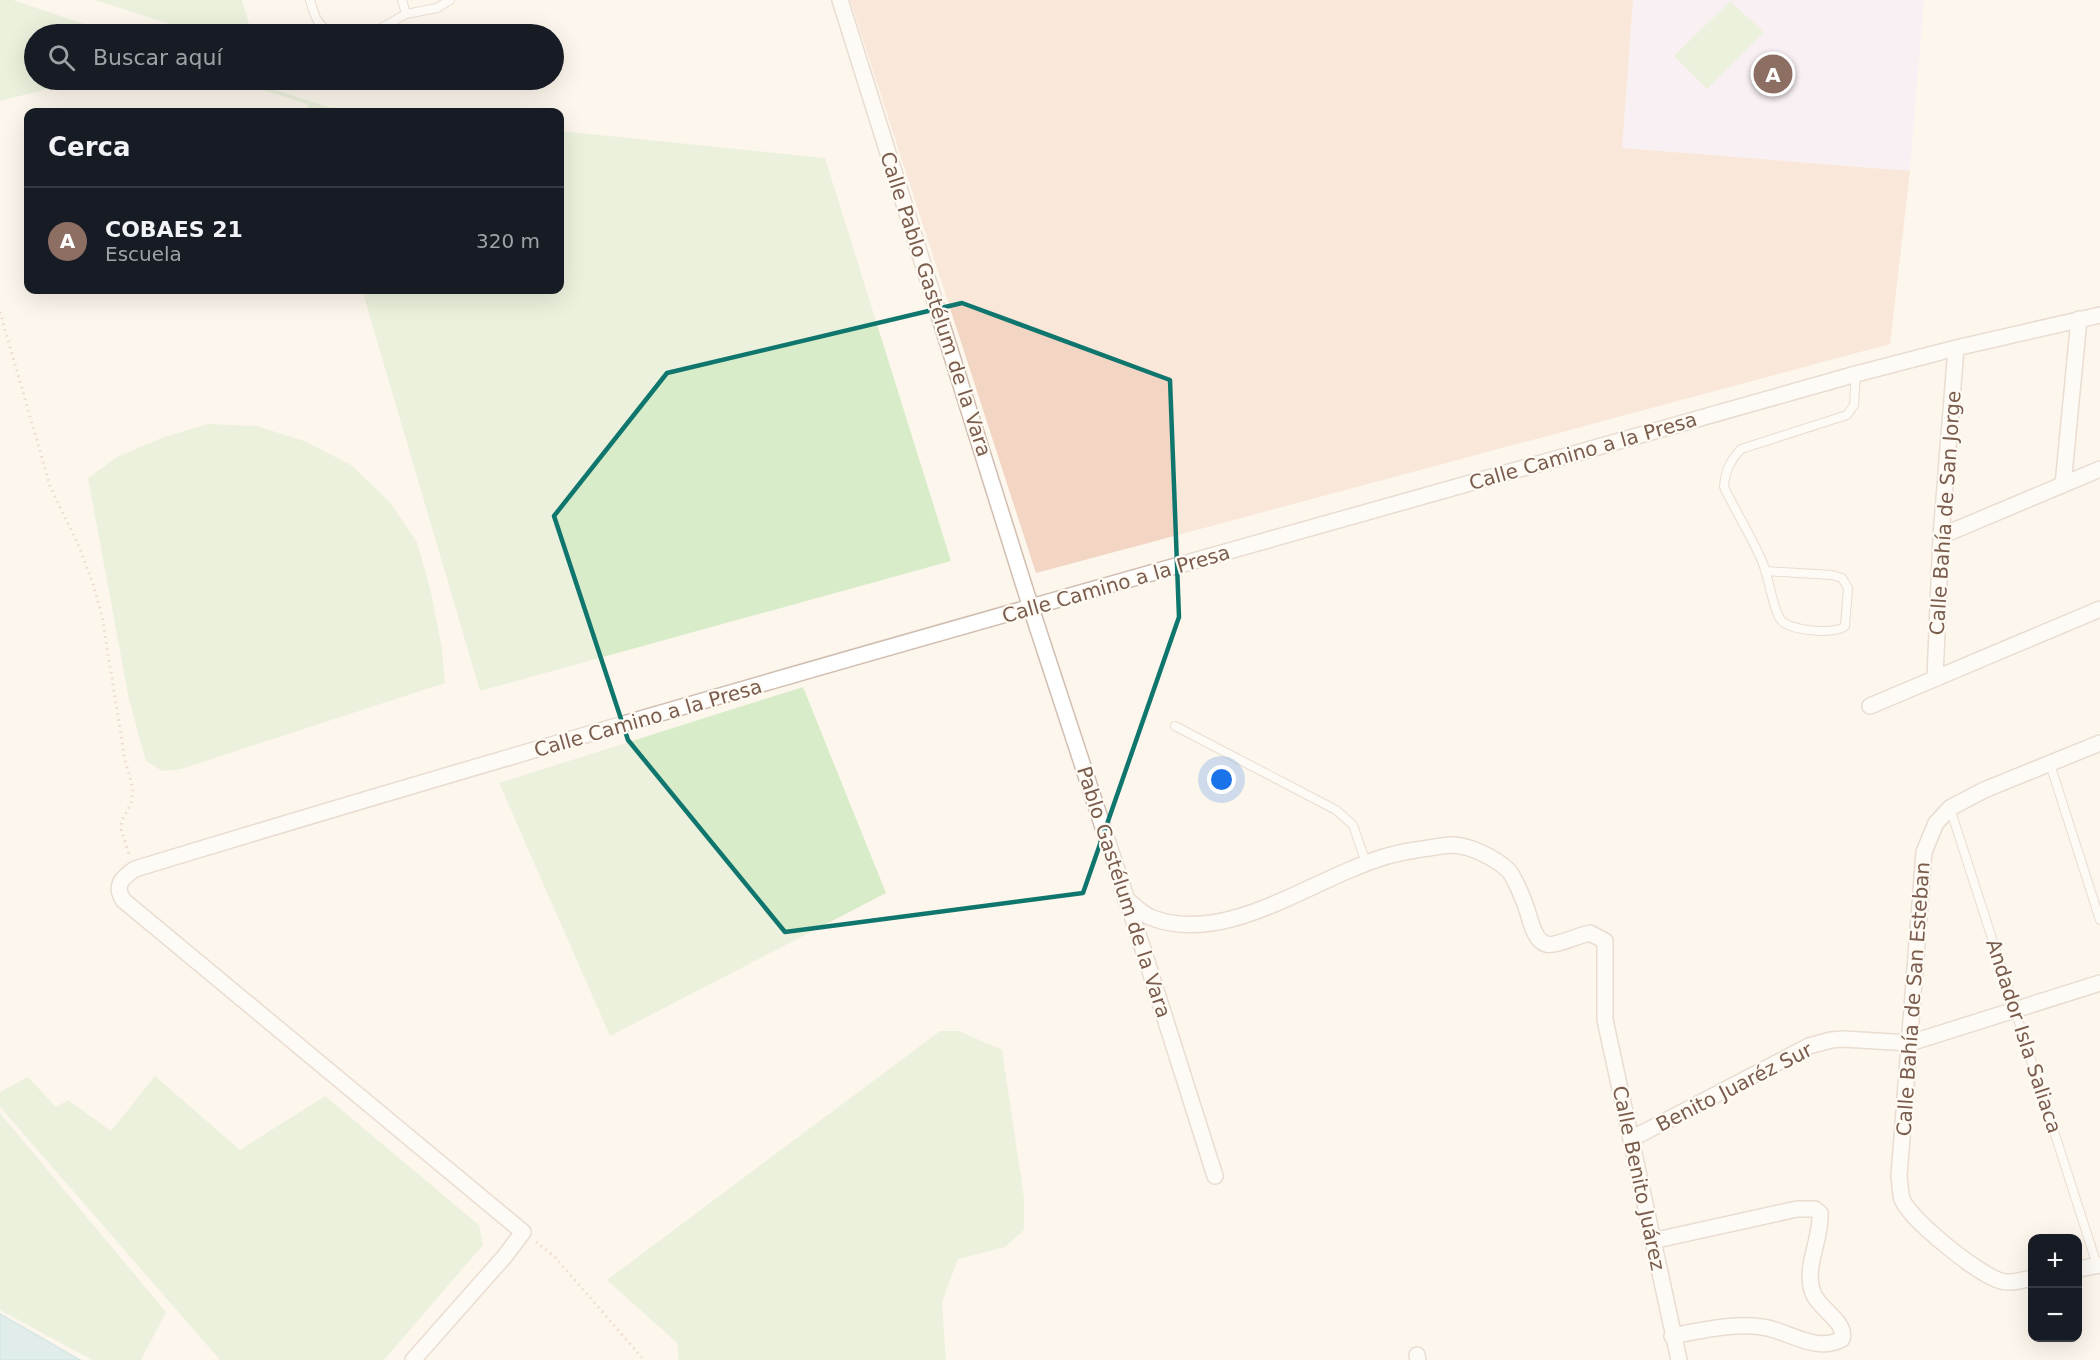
<!DOCTYPE html>
<html lang="es">
<meta charset="utf-8">
<style>
body{margin:0;font-family:"DejaVu Sans",sans-serif;background:#242831;color:#f1f3f6}
.controls{position:absolute;right:18px;bottom:18px;display:grid;overflow:hidden;border-radius:12px;box-shadow:0 6px 24px #0002}
.controls button{width:54px;height:54px;display:grid;place-items:center;padding:0;border:0;border-bottom:2px solid #363941;background:#171b24;color:#f1f3f6;font:30px sans-serif}
.you{position:absolute;left:1222px;top:780px;width:21px;height:21px;margin:-15px;border:4px solid #fff;border-radius:50%;background:#1a73e8;box-shadow:0 0 0 9px #1a73e833}
.badge{display:grid;place-items:center;width:39px;height:39px;border-radius:50%;background:#7c3aed;color:#fff;font-size:20px;font-weight:700}
.pin{position:absolute;translate:-50% -50%;border:3px solid #fff;box-shadow:0 2px 6px #0006}
.list{margin:0;padding:0;list-style:none}
h2{display:flex;justify-content:space-between;align-items:center;height:78px;margin:0;padding:0 24px;font-size:26px}
h2 small{font-size:20px;font-weight:400;color:#9ea1a6}
.list li{display:grid;grid-template-columns:39px 1fr auto;gap:18px;align-items:center;box-sizing:border-box;height:108px;padding:0 24px;border-top:2px solid #363941}
.list b{display:block;font-size:22px;white-space:nowrap}
.list p{margin:0;font-size:20px;white-space:nowrap;color:#9ea1a6}
.list em{font-size:20px;font-style:normal;color:#9ea1a6}
.icon{flex:none;width:33px;height:33px;fill:none;stroke:currentColor;stroke-width:2;stroke-linecap:round;stroke-linejoin:round}
.map{position:relative;flex:none;width:2100px;height:1360px;overflow:hidden}
.search{position:absolute;background:#171b24;box-shadow:0 6px 24px #0002;left:24px;top:24px;width:540px;height:66px;display:flex;align-items:center;gap:15px;box-sizing:border-box;padding:0 21px;border-radius:33px;color:#9ea1a6;font-size:22px}
.panel{position:absolute;background:#171b24;box-shadow:0 6px 24px #0002;left:24px;top:108px;width:540px;height:186px;border-radius:12px}
.map>svg:first-child{display:block}
.education{fill:#f3e8fa}
.green{fill:#d8ecc9}
.water{fill:#bfe3e8;stroke:#a5d3da;stroke-width:1.5}
.building{fill:#f3d5c3}
.lines{fill:none;stroke-linecap:round;stroke-linejoin:round}
.service-casing{stroke:#d1beb0;stroke-width:10}
.minor-casing{stroke:#d1beb0;stroke-width:18}
.path{stroke:#d9b8a5;stroke-width:3;stroke-dasharray:1.5 4.5;stroke-linecap:butt}
.service{stroke:#fff;stroke-width:8}
.minor{stroke:#fff;stroke-width:15}
.marked{fill:none;stroke:#0f766e;stroke-width:4.5;stroke-linejoin:round}
.labels{text-anchor:middle;dominant-baseline:central;stroke-width:4.5;stroke-linejoin:round;paint-order:stroke}
.street-label{font-size:20px;fill:#7a5c4d;stroke:#fffaf3}
</style>
<div class="map">
<svg width="2100" height="1360" viewBox="0 0 2100 1360">
<rect width="100%" height="100%" fill="#fdf6ec"/>
<path class="education" d="M 1633,0 L 1924,0 L 1910,171 L 1622,148 Z"/>
<path class="green" d="M 0,0 L 13,0 L 114,34 L 34,34 L 34,80 L 83,80 L 0,101 Z
M 95,0 L 242,0 L 252,34 L 201,34 Z
M 1730,1 L 1764,32 L 1707,89 L 1674,56 Z
M 232,80 L 246,80 L 328,107 L 380,112 L 310,112 L 307,104 Z
M 560,131 L 825,158 L 951,561 L 480,691 L 362,290 L 560,290 Z
M 208,424 L 257,426 L 304,441 L 351,465 L 389,501 L 417,542 L 431,592 L 442,650 L 445,683 L 181,769 L 162,771 L 146,761 L 129,700 L 88,478 L 117,457 L 164,437 Z
M 803,687 L 886,893 L 610,1036 L 499,783 Z
M 940,1031 L 959,1031 L 1002,1050 L 1024,1197 L 1024,1230 L 1005,1247 L 958,1259 L 942,1302 L 946,1360 L 679,1360 L 677,1343 L 607,1280 Z
M 155,1076 L 240,1150 L 325,1096 L 479,1225 L 483,1245 L 384,1360 L 220,1360 L 0,1107 L 0,1092 L 28,1077 L 56,1107 L 68,1100 L 111,1131 Z
M 0,1113 L 166,1312 L 141,1360 L 92,1360 L 0,1310 Z"/>
<path class="water" d="M 0,1314 L 80,1360 L 0,1360 Z"/>
<path class="building" d="M 850,0 L 1633,0 L 1622,148 L 1910,171 L 1890,344 L 1036,573 Z"/>
<g class="lines">
<g class="service-casing">
<path id="service" d="M 310,0 C 315,17 317,27 335,34
M 402,0 L 406,14
M 371,34 L 406,14 L 437,8 L 450,0
M 1765,571 L 1832,575 L 1842,578 L 1848,588 L 1845,626 C 1836,635 1788,631 1780,619 C 1772,605 1769,578 1762,561 C 1751,536 1736,512 1724,487 C 1725,471 1730,461 1741,449 L 1847,415 L 1854,405 L 1856,374
M 1175,726 L 1336,810 L 1353,825 L 1366,863
M 2050,764 L 2100,920
M 1950,808 L 2097,1265"/>
</g>
<g class="minor-casing">
<path id="minor" d="M 840,0 L 1031,608 L 1143,949 L 1215,1176
M 2063,485 L 2079,319
M 1941,536 L 2100,469
M 1935,678 L 1941,536 L 1956,348
M 1870,706 L 2100,609
M 1125,898 C 1133,904 1141,913 1150,917 C 1215,944 1293,893 1352,869 C 1374,859 1398,852 1422,849 C 1432,848 1443,845 1453,845 C 1471,846 1493,857 1507,869 C 1514,875 1525,903 1528,913 C 1531,923 1535,941 1546,944 C 1554,947 1579,935 1590,933 L 1605,941 L 1605,1020 L 1679,1360
M 1631,1139 L 1809,1046 L 1831,1040 L 1843,1039 L 1910,1043 L 2100,983
M 1652,1241 L 1797,1209 L 1815,1209 L 1820,1213 C 1822,1239 1803,1267 1813,1293 C 1819,1309 1847,1322 1842,1339 C 1820,1351 1797,1337 1775,1330 C 1745,1320 1703,1330 1672,1336
M 2078,1269 L 2100,1265
M 2032,1278 C 2022,1280 2011,1284 2001,1281 C 1979,1275 1910,1220 1902,1199 C 1900,1192 1900,1183 1899,1176 L 1924,852 L 1936,823 L 1950,808 L 1984,790 L 2100,743
M 1417,1355 L 1418,1360
M 413,1360 L 505,1256 L 523,1232 L 123,900 C 114,885 122,878 135,869 C 706,695 1282,537 1856,374 L 1956,348 L 2100,315"/>
</g>
<path class="path" d="M 0,312 L 50,486 L 80,549 L 93,584 L 102,616 L 125,760 L 133,789 L 131,804 L 122,820 L 121,829 L 129,854
M 536,1242 L 554,1256 L 644,1360"/>
<use href="#service" class="service"/>
<use href="#minor" class="minor"/>
</g>
<path d="M0 0H2100V1360H0ZM 962,303 L 1170,380 L 1179,617 L 1083,893 L 785,932 L 628,740 L 554,516 L 667,373 Z" fill="#fdf6ec" fill-opacity=".55" fill-rule="evenodd"/>
<path class="marked" d="M 962,303 L 1170,380 L 1179,617 L 1083,893 L 785,932 L 628,740 L 554,516 L 667,373 Z"/>
<g class="labels">
<g class="street-label">
<text transform="translate(936 304) rotate(72)">Calle Pablo Gastélum de la Vara</text>
<text transform="translate(1583 451) rotate(-16)">Calle Camino a la Presa</text>
<text transform="translate(1945 513) rotate(-86)">Calle Bahía de San Jorge</text>
<text transform="translate(1116 584) rotate(-16)">Calle Camino a la Presa</text>
<text transform="translate(648 718) rotate(-16)">Calle Camino a la Presa</text>
<text transform="translate(1124 892) rotate(72)">Pablo Gastélum de la Vara</text>
<text transform="translate(1913 999) rotate(-86)">Calle Bahía de San Esteban</text>
<text transform="translate(2024 1036) rotate(72)">Andador Isla Saliaca</text>
<text transform="translate(1734 1087) rotate(-27)">Benito Juaréz Sur</text>
<text transform="translate(1639 1178) rotate(78)">Calle Benito Juárez</text>
</g>
</g>
</svg>
<div class="controls">
<button>+</button>
<button>−</button>
</div>
<div class="you"></div>
<div class="pin badge" style="left:1773px;top:74px;background:#8d6e63">A</div>
<div class="search"><svg class="icon" aria-label="search" viewBox="0 0 24 24"><circle cx="10" cy="10" r="6"/><path d="M15 15l6 6"/></svg>Buscar aquí</div>
<section class="panel">
<h2>Cerca<small></small></h2>
<ul class="list">
<li><span class="badge" style="background:#8d6e63">A</span><div><b>COBAES 21</b><p>Escuela</p></div><em>320 m</em></li>
</ul>
</section>
</div>
